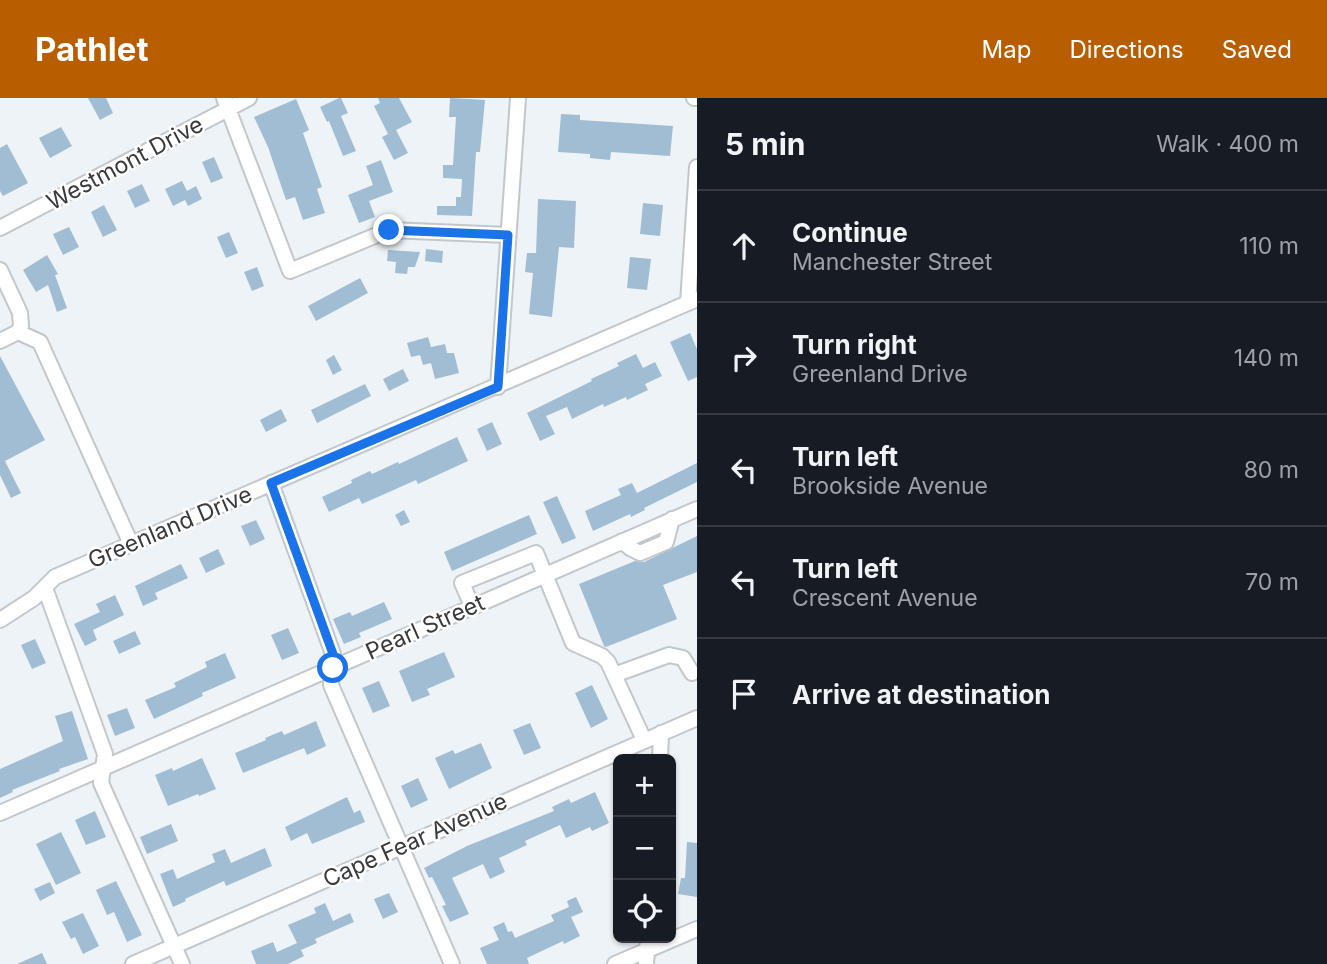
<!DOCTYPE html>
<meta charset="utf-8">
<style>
body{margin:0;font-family:Inter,sans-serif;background:#242831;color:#f1f3f6}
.controls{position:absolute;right:21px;bottom:21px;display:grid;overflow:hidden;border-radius:10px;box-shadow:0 2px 5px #0004}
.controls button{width:63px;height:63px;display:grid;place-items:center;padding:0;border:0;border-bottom:2px solid #363941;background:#171b24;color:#f1f3f6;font:35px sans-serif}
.stop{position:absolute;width:21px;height:21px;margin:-16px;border:5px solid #1a73e8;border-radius:50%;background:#fff}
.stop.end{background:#1a73e8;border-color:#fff;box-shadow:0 2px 7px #0008}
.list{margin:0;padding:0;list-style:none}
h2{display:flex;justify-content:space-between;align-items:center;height:91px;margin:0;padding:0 28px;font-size:30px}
h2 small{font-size:23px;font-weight:400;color:#9ea1a6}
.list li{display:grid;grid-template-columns:46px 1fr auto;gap:21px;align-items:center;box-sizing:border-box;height:112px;padding:0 28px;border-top:2px solid #363941}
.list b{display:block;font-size:26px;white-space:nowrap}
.list p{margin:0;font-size:23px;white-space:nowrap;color:#9ea1a6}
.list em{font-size:23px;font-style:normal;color:#9ea1a6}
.icon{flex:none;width:38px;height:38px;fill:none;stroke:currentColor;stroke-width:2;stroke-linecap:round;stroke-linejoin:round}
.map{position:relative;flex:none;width:697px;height:866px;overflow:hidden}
header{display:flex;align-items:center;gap:42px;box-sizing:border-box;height:98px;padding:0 35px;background:#b85d00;color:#fff}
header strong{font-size:33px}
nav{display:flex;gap:38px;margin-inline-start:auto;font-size:24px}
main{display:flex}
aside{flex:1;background:#171b24}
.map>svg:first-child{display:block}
.building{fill:#a1bdd3}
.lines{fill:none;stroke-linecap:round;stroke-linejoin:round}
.minor-casing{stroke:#c2c7cb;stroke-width:18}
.minor{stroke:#fff;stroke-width:14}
.route{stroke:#1a73e8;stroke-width:9}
.labels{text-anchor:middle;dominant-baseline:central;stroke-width:5;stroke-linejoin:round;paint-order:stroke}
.street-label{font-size:23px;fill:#37393b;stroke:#fff}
</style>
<header>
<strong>Pathlet</strong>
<nav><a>Map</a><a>Directions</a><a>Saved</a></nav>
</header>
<main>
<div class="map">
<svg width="697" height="866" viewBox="0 0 697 866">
<rect width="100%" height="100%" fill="#eef3f8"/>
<path class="building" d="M 88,0 L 106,0 L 113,15 L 100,22 Z
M 339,0 L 341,0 L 348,15 L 341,18 L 356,53 L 343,58 L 329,23 L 327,24 L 320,9 Z
M 378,0 L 399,0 L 412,24 L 396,32 L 408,55 L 394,62 L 382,39 L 388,36 L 374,8 L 380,5 Z
M 450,0 L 485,2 L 480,54 L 476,54 L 472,118 L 437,117 L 437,108 L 456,108 L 456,99 L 461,99 L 462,81 L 443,80 L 443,67 L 453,67 L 456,19 L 449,19 Z
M 296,1 L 309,32 L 303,35 L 322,89 L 317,91 L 325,115 L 303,122 L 295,99 L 286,102 L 268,49 L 254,19 Z
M 561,16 L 580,17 L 580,22 L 673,28 L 670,58 L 611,54 L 610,62 L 590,60 L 590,56 L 558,54 Z
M 61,29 L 72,48 L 50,60 L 39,40 Z
M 7,46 L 28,85 L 3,98 L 0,93 L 0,50 Z
M 214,59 L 223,80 L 211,85 L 202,64 Z
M 381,62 L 393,94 L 369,103 L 375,119 L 359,125 L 348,97 L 373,87 L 366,68 Z
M 182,83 L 187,93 L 196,88 L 202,101 L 188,108 L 185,102 L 173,108 L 165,91 Z
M 142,86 L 150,103 L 135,110 L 127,93 Z
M 538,101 L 576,103 L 574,150 L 559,149 L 552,219 L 529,216 L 533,175 L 525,174 L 527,155 L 536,155 Z
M 643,105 L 663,107 L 660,138 L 640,136 Z
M 104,107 L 117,132 L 103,139 L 91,114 Z
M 69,129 L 79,149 L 63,157 L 53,136 Z
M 229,134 L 238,155 L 226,160 L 217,139 Z
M 426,151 L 443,153 L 442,165 L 425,163 Z
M 388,152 L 420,154 L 415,169 L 408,169 L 407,176 L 395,175 L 396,164 L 387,163 Z
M 47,157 L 58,176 L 55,177 L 67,210 L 57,214 L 48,187 L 36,194 L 23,172 Z
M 630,159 L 651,161 L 647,192 L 627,190 Z
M 257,169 L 264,188 L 252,193 L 244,174 Z
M 360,180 L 368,195 L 316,223 L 308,208 Z
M 690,235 L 697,251 L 697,279 L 688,283 L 670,244 Z
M 428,239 L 431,249 L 445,246 L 447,255 L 454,255 L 459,275 L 435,281 L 431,265 L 423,267 L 420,257 L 411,259 L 407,245 Z
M 636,256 L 643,270 L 655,264 L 662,278 L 645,286 L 648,292 L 627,302 L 626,299 L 604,309 L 603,306 L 572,321 L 567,309 L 546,318 L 555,336 L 540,343 L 527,315 L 592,283 L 591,281 L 619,268 L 617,265 Z
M 334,257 L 342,272 L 333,277 L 326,262 Z
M 0,258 L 45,342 L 5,363 L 21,395 L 11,400 L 0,377 Z
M 403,271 L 409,283 L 389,293 L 383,281 Z
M 365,286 L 371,298 L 317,325 L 311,312 Z
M 281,311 L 287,323 L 266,334 L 260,322 Z
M 492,324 L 502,346 L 487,353 L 477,331 Z
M 457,339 L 468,363 L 418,386 L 416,382 L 362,406 L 359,400 L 329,414 L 322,399 L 352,385 L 351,382 L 370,373 L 372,376 L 398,364 L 399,366 Z
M 697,365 L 697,384 L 644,410 L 645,412 L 631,419 L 630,416 L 593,433 L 585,413 L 621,397 L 618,391 L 632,385 L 637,395 Z
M 557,398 L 576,440 L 562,446 L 543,404 Z
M 404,412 L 410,424 L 401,428 L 395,417 Z
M 529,417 L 537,436 L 452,473 L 444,454 Z
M 256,422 L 265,441 L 250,448 L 241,428 Z
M 697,438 L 697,474 L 663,487 L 677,521 L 606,549 L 604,548 L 579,486 L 635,463 L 644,464 Z
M 218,451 L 225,466 L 206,475 L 199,460 Z
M 181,466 L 188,480 L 155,495 L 158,501 L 143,508 L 135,488 Z
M 115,497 L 124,517 L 93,532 L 97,542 L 85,548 L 74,526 L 100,514 L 96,506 Z
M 384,504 L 392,521 L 359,535 L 361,539 L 344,546 L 333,521 L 350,514 L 352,518 Z
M 288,530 L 299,555 L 282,562 L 271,537 Z
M 135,533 L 141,546 L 119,556 L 113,543 Z
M 35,541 L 46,565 L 32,571 L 21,547 Z
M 444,554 L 455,579 L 427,591 L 430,597 L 412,604 L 399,573 Z
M 225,555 L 236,580 L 202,595 L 203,598 L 154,621 L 145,602 L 176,589 L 174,585 L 207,569 L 205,564 Z
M 379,583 L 390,608 L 373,615 L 362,590 Z
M 592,587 L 608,621 L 591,630 L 575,595 Z
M 127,610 L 135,630 L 115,638 L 107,617 Z
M 72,613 L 88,661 L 59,671 L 60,673 L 12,692 L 13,694 L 0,700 L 0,671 L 63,643 L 55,618 Z
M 316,623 L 326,648 L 307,657 L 304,650 L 243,675 L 235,655 L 266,642 L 265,640 L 282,633 L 284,637 Z
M 530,625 L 541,650 L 524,657 L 513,632 Z
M 481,645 L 492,670 L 449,691 L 435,660 L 453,652 L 455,656 Z
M 202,660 L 216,691 L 199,698 L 198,696 L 168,708 L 155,677 L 172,670 L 173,673 Z
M 418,680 L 428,702 L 411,710 L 401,688 Z
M 595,694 L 609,725 L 592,733 L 590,729 L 566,740 L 560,727 L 525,743 L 527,747 L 499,760 L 505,774 L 490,781 L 483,766 L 452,780 L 469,816 L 450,824 L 442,808 L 446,807 L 432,779 L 429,780 L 424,770 L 467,748 L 554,713 L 552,709 L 569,701 L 571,705 Z
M 347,699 L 354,715 L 360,712 L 365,724 L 312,746 L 307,735 L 291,743 L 285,729 Z
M 95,713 L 106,739 L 86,747 L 75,722 Z
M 171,726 L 178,743 L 147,756 L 140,739 Z
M 61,734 L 81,775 L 56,787 L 36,746 Z
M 687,744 L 697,745 L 697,799 L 678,796 L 681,780 L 685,780 Z
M 265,750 L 272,768 L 226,788 L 224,783 L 185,801 L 186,803 L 173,809 L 160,776 L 173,771 L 177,781 L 215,764 L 212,756 L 225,751 L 231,765 Z
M 116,783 L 142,837 L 127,844 L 114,814 L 107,817 L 96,792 Z
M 50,784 L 55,795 L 40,803 L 34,791 Z
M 389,795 L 398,814 L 383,821 L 374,801 Z
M 576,799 L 583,814 L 571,819 L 580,838 L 564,846 L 563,843 L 527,860 L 529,866 L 487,866 L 480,850 L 499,842 L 493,829 L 504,824 L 508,834 L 512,833 L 515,840 L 554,823 L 551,817 L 569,809 L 567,803 Z
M 325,805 L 333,823 L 350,815 L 354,824 L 315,841 L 317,845 L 301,852 L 304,858 L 288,866 L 256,866 L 251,853 L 273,844 L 277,854 L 297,845 L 288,827 L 316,815 L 314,810 Z
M 83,815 L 99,848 L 83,856 L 75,839 L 71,841 L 62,824 Z
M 42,855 L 47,866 L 17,866 Z"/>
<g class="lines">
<g class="minor-casing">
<path id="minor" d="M 224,0 L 290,173 L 389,132 L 508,137
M 694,0 L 697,0
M 0,130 L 249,0
M 0,172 L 20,215 L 21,228 L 18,234 L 0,243
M 688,205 L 697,69
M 18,234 L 40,244 L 131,446
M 498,289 L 518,0
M 271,385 L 333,556 L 331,587 L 452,866
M 622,443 L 630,450 L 640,455 L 666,444 L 672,421
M 45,490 L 105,656 L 101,685 L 182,866
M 472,508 L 462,485 L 536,455 L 573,545 L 602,558 L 608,564 L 644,642
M 0,522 L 34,500 L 55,479 L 697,201
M 614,577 L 669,557 L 683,560 L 692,575
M 660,661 L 661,635
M 0,715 L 697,411
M 133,866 L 697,620
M 615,866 L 697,831
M 646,866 L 648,840"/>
</g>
<use href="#minor" class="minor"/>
</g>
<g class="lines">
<path class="route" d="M 333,570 L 333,556 L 271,385 L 498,289 L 508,137 L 389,132"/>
</g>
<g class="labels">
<g class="street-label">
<text transform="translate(125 65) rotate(-28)">Westmont Drive</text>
<text transform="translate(170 429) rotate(-23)">Greenland Drive</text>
<text transform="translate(425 529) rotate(-24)">Pearl Street</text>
<text transform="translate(415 742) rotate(-24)">Cape Fear Avenue</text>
</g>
</g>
</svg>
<div class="controls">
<button>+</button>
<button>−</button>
<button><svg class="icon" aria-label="locate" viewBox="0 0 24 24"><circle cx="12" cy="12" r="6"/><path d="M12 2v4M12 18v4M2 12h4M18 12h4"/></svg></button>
</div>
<div class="stop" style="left:333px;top:570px"></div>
<div class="stop end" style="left:389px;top:132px"></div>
</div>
<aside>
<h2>5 min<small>Walk · 400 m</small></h2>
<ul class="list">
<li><svg class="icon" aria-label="ahead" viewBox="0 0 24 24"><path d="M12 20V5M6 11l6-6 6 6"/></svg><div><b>Continue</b><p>Manchester Street</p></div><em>110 m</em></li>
<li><svg class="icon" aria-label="right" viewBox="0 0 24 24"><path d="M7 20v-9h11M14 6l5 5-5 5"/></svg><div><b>Turn right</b><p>Greenland Drive</p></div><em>140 m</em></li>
<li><svg class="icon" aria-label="left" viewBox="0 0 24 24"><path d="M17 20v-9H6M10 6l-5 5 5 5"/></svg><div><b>Turn left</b><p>Brookside Avenue</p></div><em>80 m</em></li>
<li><svg class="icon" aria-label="left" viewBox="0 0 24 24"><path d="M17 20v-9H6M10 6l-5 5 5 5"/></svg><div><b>Turn left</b><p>Crescent Avenue</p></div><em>70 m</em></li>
<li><svg class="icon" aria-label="arrive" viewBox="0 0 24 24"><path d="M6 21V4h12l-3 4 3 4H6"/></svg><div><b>Arrive at destination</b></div></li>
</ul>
</aside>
</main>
